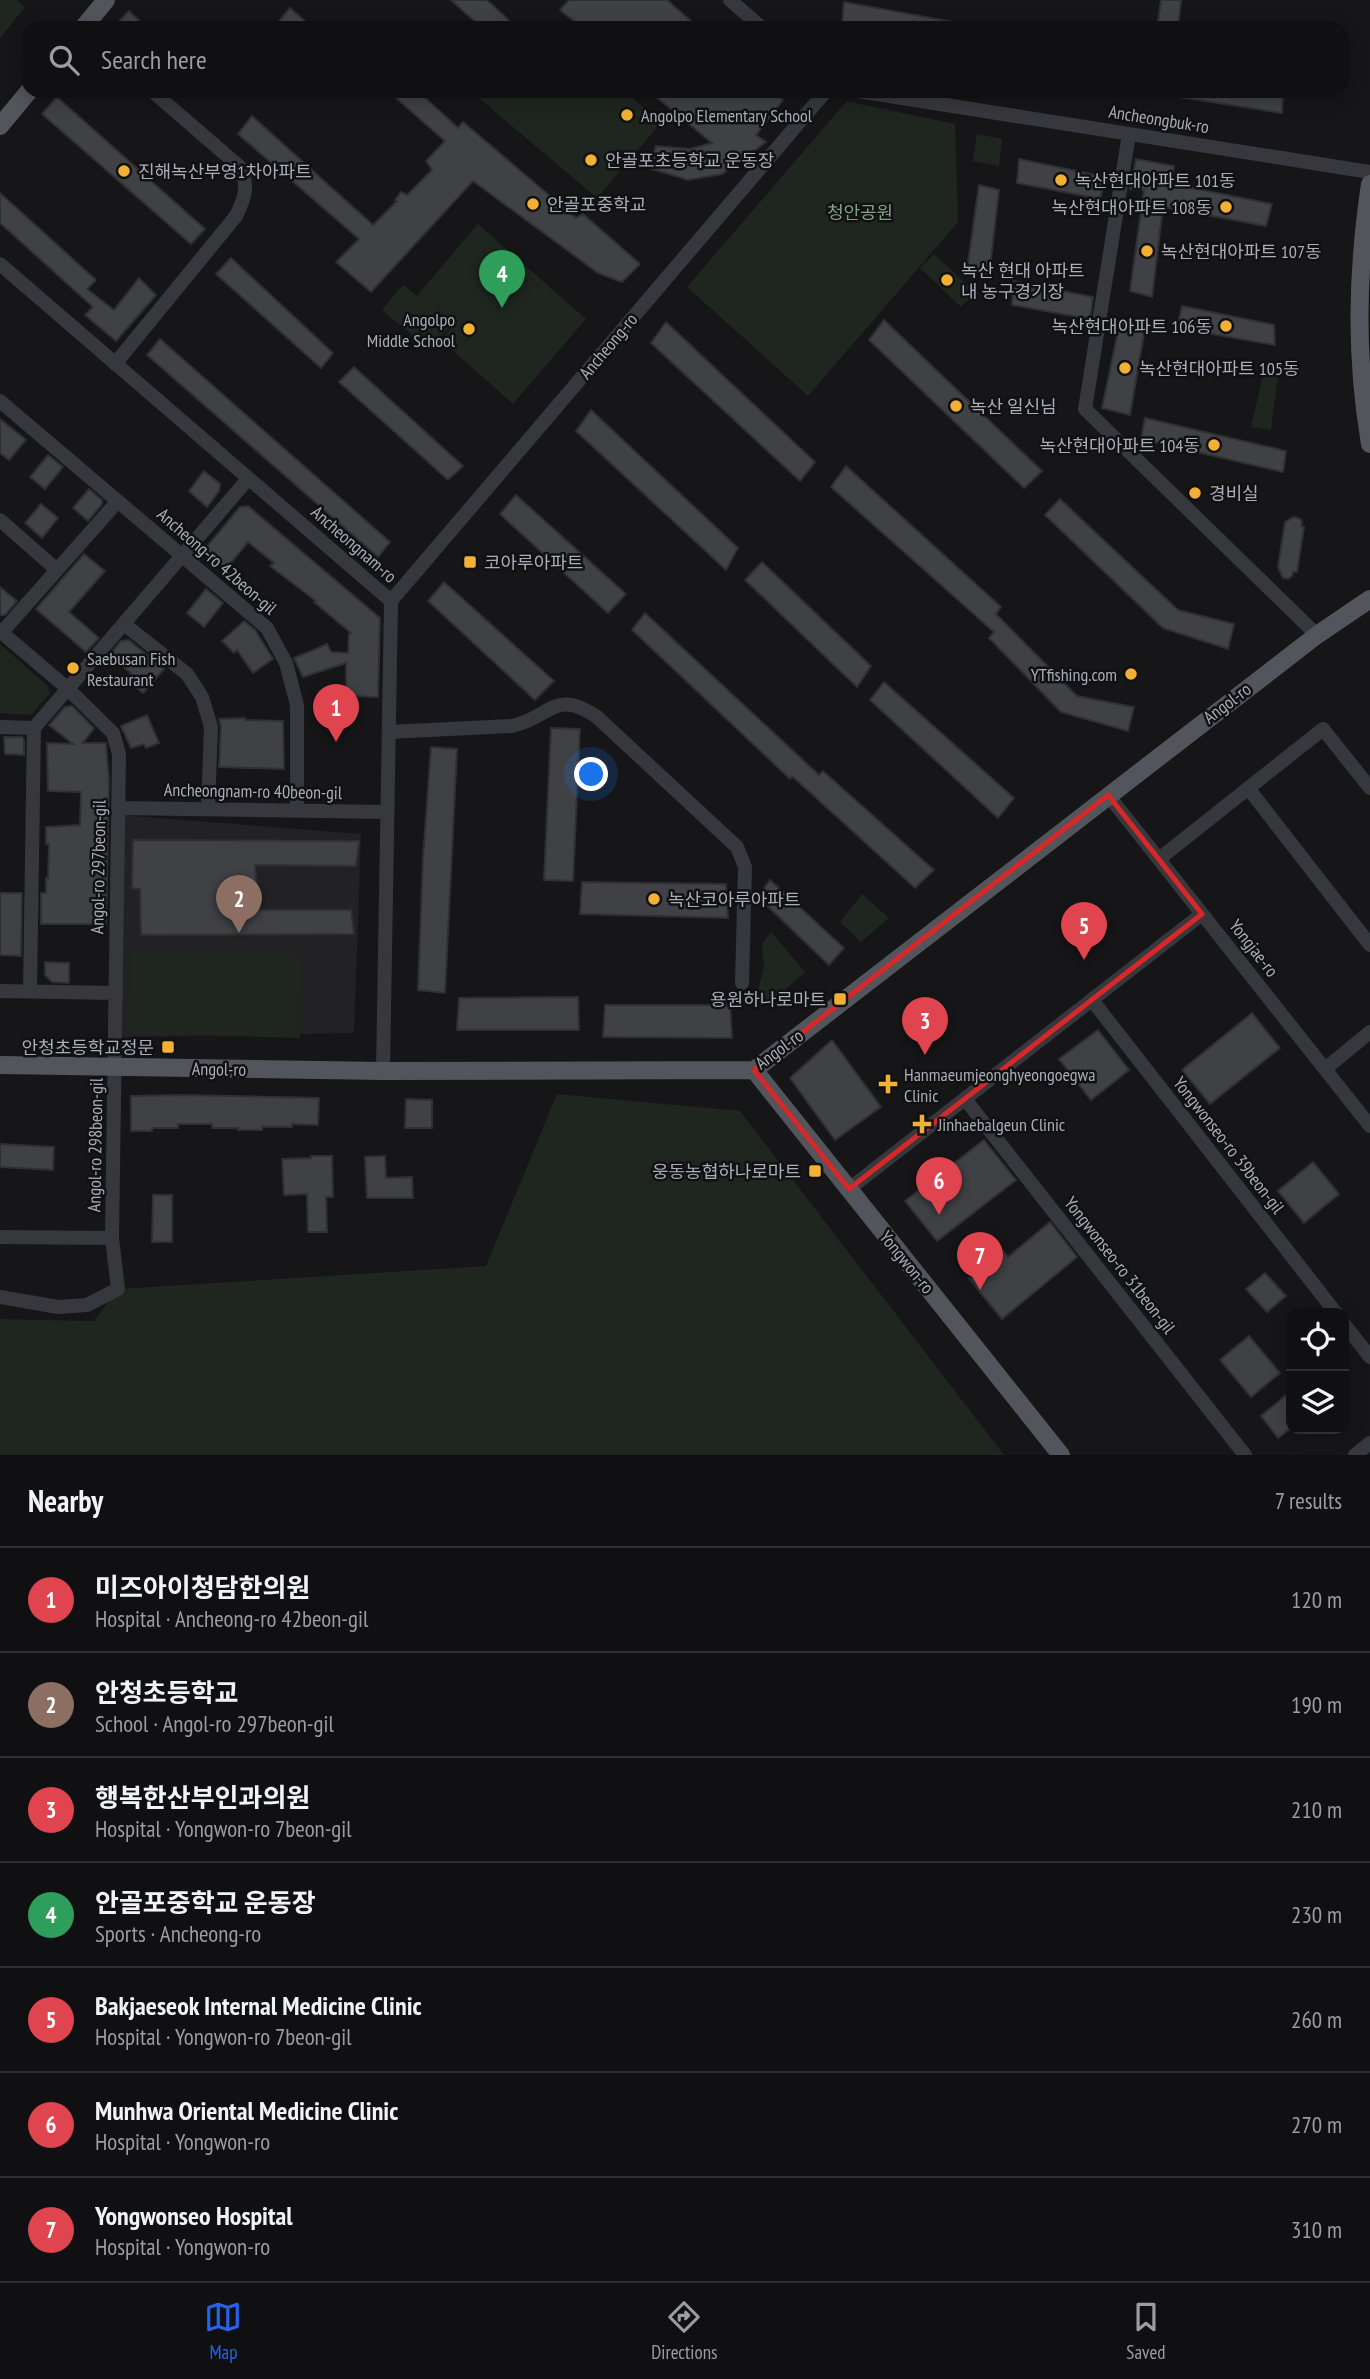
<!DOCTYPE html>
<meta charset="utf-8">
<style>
body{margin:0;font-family:"PT Sans Narrow","Noto Sans KR",sans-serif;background:#1e1e20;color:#f1f3f6}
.controls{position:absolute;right:21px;bottom:21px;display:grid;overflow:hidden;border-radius:14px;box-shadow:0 4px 18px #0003}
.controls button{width:63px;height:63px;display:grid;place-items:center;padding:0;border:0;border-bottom:2px solid #303032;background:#101012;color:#f1f3f6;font:35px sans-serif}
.you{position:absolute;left:592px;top:775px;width:24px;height:24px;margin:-18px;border:5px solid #fff;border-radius:50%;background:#1a73e8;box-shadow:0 0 0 10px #1a73e833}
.badge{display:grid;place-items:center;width:46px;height:46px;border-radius:50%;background:#2563eb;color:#fff;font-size:23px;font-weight:700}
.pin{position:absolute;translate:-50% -58px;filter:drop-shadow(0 2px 4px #0008)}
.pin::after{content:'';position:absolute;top:37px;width:24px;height:21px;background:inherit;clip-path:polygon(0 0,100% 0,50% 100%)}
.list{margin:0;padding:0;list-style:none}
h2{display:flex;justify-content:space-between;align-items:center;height:91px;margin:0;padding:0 28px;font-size:30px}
h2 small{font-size:23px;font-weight:400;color:#9c9d9f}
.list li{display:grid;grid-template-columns:46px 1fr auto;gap:21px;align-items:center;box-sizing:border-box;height:105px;padding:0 28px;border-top:2px solid #303032}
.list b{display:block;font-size:26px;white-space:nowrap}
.list p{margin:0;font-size:23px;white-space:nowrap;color:#9c9d9f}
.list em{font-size:23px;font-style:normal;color:#9c9d9f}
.icon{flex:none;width:38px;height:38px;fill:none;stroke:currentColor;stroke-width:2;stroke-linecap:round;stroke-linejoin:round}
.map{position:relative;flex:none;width:1370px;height:1455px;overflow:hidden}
.search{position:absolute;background:#101012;box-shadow:0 4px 18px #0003;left:21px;right:21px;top:21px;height:77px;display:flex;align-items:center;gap:18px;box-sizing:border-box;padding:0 24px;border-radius:21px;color:#9c9d9f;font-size:26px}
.sheet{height:826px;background:#101012}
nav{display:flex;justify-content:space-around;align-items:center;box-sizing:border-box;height:98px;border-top:2px solid #303032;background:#101012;font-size:19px;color:#9c9d9f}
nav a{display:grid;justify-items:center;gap:4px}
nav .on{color:#2563eb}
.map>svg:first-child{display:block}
.built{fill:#222225}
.green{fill:#1e261f}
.building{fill:#404145;stroke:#303034;stroke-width:2}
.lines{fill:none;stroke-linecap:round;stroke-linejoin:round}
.minor{stroke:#37383d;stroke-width:14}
.major{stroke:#53555c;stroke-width:18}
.marked{fill:none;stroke:#d62828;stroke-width:5;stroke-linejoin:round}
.poi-dot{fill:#f2b134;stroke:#111113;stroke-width:2.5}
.labels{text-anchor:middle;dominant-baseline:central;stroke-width:5;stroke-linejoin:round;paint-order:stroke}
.poi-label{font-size:18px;fill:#a8adb8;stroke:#111113;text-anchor:start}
.street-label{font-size:18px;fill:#a8adb8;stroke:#111113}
.park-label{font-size:18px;fill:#7fa381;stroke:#111113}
</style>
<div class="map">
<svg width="1370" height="1455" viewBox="0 0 1370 1455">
<rect width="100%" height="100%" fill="#161618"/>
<path class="built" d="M 122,815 L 361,834 L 354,1033 L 121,1037 Z"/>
<path class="green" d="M 0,0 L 17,0 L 25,7 L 0,38 Z
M 487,91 L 625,91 L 661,123 L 597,198 L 480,99 Z
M 847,101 L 955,124 L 958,222 L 808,396 L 687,287 Z
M 977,134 L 1002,139 L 999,166 L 973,161 Z
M 478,224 L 586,319 L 513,404 L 441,340 L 452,327 L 451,325 L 430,350 L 382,310 L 403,285 L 417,296 Z
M 934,254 L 975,292 L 961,307 L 920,268 Z
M 1264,371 L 1278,374 L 1271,430 L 1251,427 Z
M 0,644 L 48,686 L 50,693 L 31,715 L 0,713 Z
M 862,894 L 889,918 L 861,942 L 840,922 Z
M 771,932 L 805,972 L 770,1003 L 757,994 L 764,966 L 762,944 Z
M 131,951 L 302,955 L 300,1038 L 129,1033 Z
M 557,1094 L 740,1111 L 1004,1455 L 0,1455 L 0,1319 L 94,1321 L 118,1289 L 486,1266 Z"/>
<path class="building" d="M 451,0 L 487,0 L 517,28 L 482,28 Z
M 569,0 L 667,0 L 699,28 L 583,28 L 560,10 Z
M 1161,0 L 1181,0 L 1178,28 L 1157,28 Z
M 844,2 L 953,22 L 953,28 L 861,28 L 842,25 Z
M 290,8 L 306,22 L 301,28 L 273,28 Z
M 129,11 L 147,28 L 113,28 Z
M 388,91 L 418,91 L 458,128 L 463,122 L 576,218 L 583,214 L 640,264 L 622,282 L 598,273 L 473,181 L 371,292 L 336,262 L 359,239 L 238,134 L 252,116 L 373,225 L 397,201 L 395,200 L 401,192 L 407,195 L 432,170 L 426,161 L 445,141 Z
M 649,91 L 773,91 L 783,100 L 756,135 L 766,142 L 722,174 L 688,180 L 649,168 L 656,146 L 690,149 L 712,143 Z
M 1179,91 L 1270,91 L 1283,93 L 1282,113 L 1178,97 Z
M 57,97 L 205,229 L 191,244 L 42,114 Z
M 1019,159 L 1106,177 L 1100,199 L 1017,183 Z
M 1136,159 L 1174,166 L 1172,184 L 1272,204 L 1266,226 L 1163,207 L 1152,297 L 1130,291 L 1144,190 L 1130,189 Z
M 979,185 L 999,190 L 989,276 L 967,270 Z
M 0,193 L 96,280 L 87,289 L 114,310 L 139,278 L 156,295 L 116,341 L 85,315 L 93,307 L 0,223 Z
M 231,258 L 333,353 L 321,368 L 216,274 Z
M 1014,281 L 1093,297 L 1090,319 L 1012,305 Z
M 1182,306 L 1274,325 L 1275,345 L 1177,328 Z
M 884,320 L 1042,471 L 1024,488 L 869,340 Z
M 666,322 L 815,462 L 800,481 L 651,343 Z
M 1120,322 L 1145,328 L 1130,415 L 1102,408 Z
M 160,339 L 390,542 L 378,557 L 147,355 Z
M 354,367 L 463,466 L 448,480 L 339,382 Z
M 591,410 L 738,548 L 726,570 L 576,431 Z
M 1145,418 L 1286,451 L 1283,472 L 1141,439 Z
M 0,419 L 26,440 L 9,460 L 0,453 Z
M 48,455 L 63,467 L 45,489 L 30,477 Z
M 846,466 L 1001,607 L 996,614 L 1077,696 L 1134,707 L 1128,731 L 1061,712 L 989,638 L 994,632 L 831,487 Z
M 204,471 L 220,484 L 219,491 L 207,507 L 189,491 Z
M 89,489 L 102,500 L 102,504 L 88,521 L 73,508 Z
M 516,495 L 626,594 L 608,613 L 500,514 Z
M 1060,499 L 1178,610 L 1234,624 L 1228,649 L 1163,628 L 1045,515 Z
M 41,504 L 58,518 L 42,538 L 25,523 Z
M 248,506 L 380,618 L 378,697 L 346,696 L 346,663 L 303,677 L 294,658 L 327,644 L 331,652 L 348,653 L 349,634 L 351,633 L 314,602 L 316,601 L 270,566 L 274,563 L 248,542 L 226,569 L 203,551 L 240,507 Z
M 1294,517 L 1298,518 L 1302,521 L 1301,526 L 1304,527 L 1297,572 L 1293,572 L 1292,576 L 1288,579 L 1283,578 L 1278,567 L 1285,522 Z
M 84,554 L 105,571 L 69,612 L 99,638 L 86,652 L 36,609 Z
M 762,562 L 871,666 L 857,687 L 745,580 Z
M 444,582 L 554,681 L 535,700 L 428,601 Z
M 0,587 L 17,601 L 5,615 L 0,615 Z
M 206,589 L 223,603 L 204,627 L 187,613 Z
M 645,613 L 819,775 L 823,771 L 934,870 L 915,888 L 792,776 L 790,779 L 632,630 Z
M 244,621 L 255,630 L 273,659 L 253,673 L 237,650 L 234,653 L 222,641 Z
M 129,640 L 164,669 L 143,693 L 127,679 L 131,673 L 109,655 L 121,641 Z
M 884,682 L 1014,798 L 998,818 L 870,700 Z
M 72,706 L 94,728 L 83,743 L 106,743 L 106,745 L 109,780 L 106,924 L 41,924 L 41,893 L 46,893 L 46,878 L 48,878 L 49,844 L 46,844 L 46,827 L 80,825 L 81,792 L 48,791 L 47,743 L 73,744 L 49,725 L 65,707 Z
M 147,715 L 159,743 L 146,748 L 144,744 L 131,748 L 121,726 Z
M 245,718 L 245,720 L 283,721 L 284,769 L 219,767 L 221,727 L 219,719 Z
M 551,728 L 580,729 L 573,881 L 544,880 Z
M 4,737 L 22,737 L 24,740 L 24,755 L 5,754 Z
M 431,747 L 457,749 L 445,993 L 418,990 L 423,858 Z
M 133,840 L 359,841 L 356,866 L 255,865 L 259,910 L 351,910 L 354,934 L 141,935 L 140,889 L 132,888 Z
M 770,880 L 844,948 L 829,965 L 758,897 Z
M 582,882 L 726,884 L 728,918 L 580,914 Z
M 0,893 L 22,893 L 21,956 L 0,955 Z
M 45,962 L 69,963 L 69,983 L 52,982 L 45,975 Z
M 578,997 L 579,1030 L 457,1030 L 459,998 Z
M 605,1005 L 730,1005 L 732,1038 L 603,1037 Z
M 1252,1013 L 1280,1048 L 1210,1104 L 1182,1070 Z
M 1098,1030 L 1129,1070 L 1091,1100 L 1059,1059 Z
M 832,1040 L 881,1107 L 835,1140 L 790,1078 Z
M 183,1095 L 319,1098 L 318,1125 L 292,1124 L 292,1127 L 262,1127 L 262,1130 L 238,1130 L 238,1128 L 212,1128 L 212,1124 L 178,1124 L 178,1128 L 152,1128 L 152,1131 L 131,1131 L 131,1096 Z
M 406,1099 L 432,1100 L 432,1128 L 405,1128 Z
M 984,1140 L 1016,1180 L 937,1241 L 905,1201 Z
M 0,1144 L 54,1147 L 53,1170 L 0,1167 Z
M 311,1156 L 332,1156 L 333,1197 L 326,1197 L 327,1232 L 308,1232 L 307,1194 L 284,1195 L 282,1159 L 311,1158 Z
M 385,1156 L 386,1178 L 412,1177 L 413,1198 L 367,1198 L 365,1157 Z
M 1313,1162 L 1339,1194 L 1304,1223 L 1278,1191 Z
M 153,1195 L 172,1195 L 172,1242 L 152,1242 Z
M 1050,1222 L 1077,1257 L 1002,1319 L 969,1279 L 1003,1251 L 1008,1257 Z
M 1265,1273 L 1286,1296 L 1267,1312 L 1246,1289 Z
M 1249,1336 L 1280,1373 L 1251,1397 L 1220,1360 Z
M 1291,1391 L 1291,1428 L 1278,1438 L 1261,1416 Z"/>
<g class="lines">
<path class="minor" d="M 730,0 L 762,28
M 858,91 L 1370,172
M 1129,134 L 1085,409 L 1317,635
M 0,264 L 391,601 L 383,1071
M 115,364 L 236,216 C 245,198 249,186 240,167 L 152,91
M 0,401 L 267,628 L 286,663 L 297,705 L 297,811
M 0,520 L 57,570
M 391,601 L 826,91
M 124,624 L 187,674 L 202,697 L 211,727 L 208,809
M 0,631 L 67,688 L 113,733 L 119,754 L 112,1238 L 118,1289 L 87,1305 L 58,1307 L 0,1297
M 2,632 L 118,501
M 0,727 L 34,728 L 248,479
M 389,732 L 511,726 C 550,719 554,687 597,717 L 737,847 L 745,867 L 742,983
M 1248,788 L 1370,945
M 1108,795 L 1370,1126
M 118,808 L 387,812
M 1159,859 L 1323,729 L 1370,788
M 0,991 L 116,993
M 30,991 L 34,728
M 1092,1000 L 1336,1313
M 1325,1069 L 1370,1032
M 965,1099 L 1245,1455
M 849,1189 L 1202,914
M 0,1237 L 112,1238
M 1344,1324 L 1370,1357
M 1355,1455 L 1370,1443"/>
<path class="major" d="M 83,28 L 106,0
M 0,126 L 29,91
M 1370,184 C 1357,272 1355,355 1370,444
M 0,1065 L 383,1071 L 754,1070 L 1317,635 L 1370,599
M 754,1070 L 1061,1455"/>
</g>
<path class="marked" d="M 1108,795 L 1202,914 L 849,1189 L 754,1070 Z"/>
<g class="poi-dot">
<circle cx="627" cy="115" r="7"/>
<circle cx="591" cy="160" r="7"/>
<circle cx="124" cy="171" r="7"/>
<circle cx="1061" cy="180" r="7"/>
<circle cx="533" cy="204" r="7"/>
<circle cx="1226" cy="207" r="7"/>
<circle cx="1147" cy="251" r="7"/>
<circle cx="947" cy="280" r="7"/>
<circle cx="1226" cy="326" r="7"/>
<circle cx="469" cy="329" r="7"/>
<circle cx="1125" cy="368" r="7"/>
<circle cx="956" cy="406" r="7"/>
<circle cx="1214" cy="445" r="7"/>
<circle cx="1195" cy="493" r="7"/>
<rect x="463" y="555" width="14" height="14" rx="3.5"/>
<circle cx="73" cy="668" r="7"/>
<circle cx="1131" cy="674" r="7"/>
<circle cx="654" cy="899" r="7"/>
<rect x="833" y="992" width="14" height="14" rx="3.5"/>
<rect x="161" y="1040" width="14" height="14" rx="3.5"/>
<path d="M884.5 1073.5h7v7h7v7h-7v7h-7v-7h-7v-7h7z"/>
<path d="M918.5 1113.5h7v7h7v7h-7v7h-7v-7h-7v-7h7z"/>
<rect x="808" y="1164" width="14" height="14" rx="3.5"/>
</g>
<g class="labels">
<g class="poi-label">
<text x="641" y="115">Angolpo Elementary School</text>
<text x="605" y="160">안골포초등학교 운동장</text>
<text x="138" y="171">진해녹산부영1차아파트</text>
<text x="1075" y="180">녹산현대아파트 101동</text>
<text x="547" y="204">안골포중학교</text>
<text x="1212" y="207" text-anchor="end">녹산현대아파트 108동</text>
<text x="1161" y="251">녹산현대아파트 107동</text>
<text x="961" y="270">녹산 현대 아파트<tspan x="961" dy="21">내 농구경기장</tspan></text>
<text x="455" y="319" text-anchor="end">Angolpo<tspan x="455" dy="21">Middle School</tspan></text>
<text x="1212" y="326" text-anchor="end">녹산현대아파트 106동</text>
<text x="1139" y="368">녹산현대아파트 105동</text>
<text x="970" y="406">녹산 일신님</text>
<text x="1200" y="445" text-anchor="end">녹산현대아파트 104동</text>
<text x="1209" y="493">경비실</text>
<text x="484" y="562">코아루아파트</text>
<text x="87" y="658">Saebusan Fish<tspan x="87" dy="21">Restaurant</tspan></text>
<text x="1117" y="674" text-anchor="end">YTfishing.com</text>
<text x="668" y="899">녹산코아루아파트</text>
<text x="826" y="999" text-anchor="end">용원하나로마트</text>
<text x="154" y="1047" text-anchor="end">안청초등학교정문</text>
<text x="904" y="1074">Hanmaeumjeonghyeongoegwa<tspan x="904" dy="21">Clinic</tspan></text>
<text x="938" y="1124">Jinhaebalgeun Clinic</text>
<text x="801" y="1171" text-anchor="end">웅동농협하나로마트</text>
</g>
<g class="street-label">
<text transform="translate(1159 119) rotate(9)">Ancheongbuk-ro</text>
<text transform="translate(608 346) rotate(-50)">Ancheong-ro</text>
<text transform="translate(354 544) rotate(41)">Ancheongnam-ro</text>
<text transform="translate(217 561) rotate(41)">Ancheong-ro 42beon-gil</text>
<text transform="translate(1227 703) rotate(-37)">Angol-ro</text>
<text transform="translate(253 791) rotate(1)">Ancheongnam-ro 40beon-gil</text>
<text transform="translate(98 867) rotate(-89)">Angol-ro 297beon-gil</text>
<text transform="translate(1254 948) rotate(52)">Yongjae-ro</text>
<text transform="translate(779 1049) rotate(-36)">Angol-ro</text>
<text transform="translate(219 1069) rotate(1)">Angol-ro</text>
<text transform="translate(95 1145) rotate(-89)">Angol-ro 298beon-gil</text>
<text transform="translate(1229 1145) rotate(52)">Yongwonseo-ro 39beon-gil</text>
<text transform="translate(907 1262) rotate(51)">Yongwon-ro</text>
<text transform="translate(1120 1265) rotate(52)">Yongwonseo-ro 31beon-gil</text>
</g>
<g class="park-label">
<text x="860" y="212">청안공원</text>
</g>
</g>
</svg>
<div class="controls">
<button><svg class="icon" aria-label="locate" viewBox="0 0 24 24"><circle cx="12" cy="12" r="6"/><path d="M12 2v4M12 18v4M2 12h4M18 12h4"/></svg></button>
<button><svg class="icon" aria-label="layers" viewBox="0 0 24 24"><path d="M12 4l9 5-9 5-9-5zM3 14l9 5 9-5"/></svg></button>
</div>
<div class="you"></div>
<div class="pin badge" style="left:336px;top:742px;background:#e0444e">1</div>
<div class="pin badge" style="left:239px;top:933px;background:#8d6e63">2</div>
<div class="pin badge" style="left:925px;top:1055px;background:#e0444e">3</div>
<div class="pin badge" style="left:502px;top:308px;background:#2e9e5b">4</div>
<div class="pin badge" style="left:1084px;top:960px;background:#e0444e">5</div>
<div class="pin badge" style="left:939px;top:1215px;background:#e0444e">6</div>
<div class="pin badge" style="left:980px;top:1290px;background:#e0444e">7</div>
<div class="search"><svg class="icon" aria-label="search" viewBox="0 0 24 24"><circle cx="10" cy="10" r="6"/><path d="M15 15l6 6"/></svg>Search here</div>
</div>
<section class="sheet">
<h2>Nearby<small>7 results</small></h2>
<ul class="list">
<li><span class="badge" style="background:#e0444e">1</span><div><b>미즈아이청담한의원</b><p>Hospital · Ancheong-ro 42beon-gil</p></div><em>120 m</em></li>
<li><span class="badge" style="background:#8d6e63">2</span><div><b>안청초등학교</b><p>School · Angol-ro 297beon-gil</p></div><em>190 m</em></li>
<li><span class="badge" style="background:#e0444e">3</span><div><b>행복한산부인과의원</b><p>Hospital · Yongwon-ro 7beon-gil</p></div><em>210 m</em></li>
<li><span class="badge" style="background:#2e9e5b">4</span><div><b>안골포중학교 운동장</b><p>Sports · Ancheong-ro</p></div><em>230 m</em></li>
<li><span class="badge" style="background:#e0444e">5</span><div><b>Bakjaeseok Internal Medicine Clinic</b><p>Hospital · Yongwon-ro 7beon-gil</p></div><em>260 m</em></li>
<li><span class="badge" style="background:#e0444e">6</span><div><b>Munhwa Oriental Medicine Clinic</b><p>Hospital · Yongwon-ro</p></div><em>270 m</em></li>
<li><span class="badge" style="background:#e0444e">7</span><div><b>Yongwonseo Hospital</b><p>Hospital · Yongwon-ro</p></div><em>310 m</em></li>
</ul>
</section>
<nav>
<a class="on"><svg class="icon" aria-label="map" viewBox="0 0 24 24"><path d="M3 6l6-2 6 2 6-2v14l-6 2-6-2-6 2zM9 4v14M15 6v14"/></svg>Map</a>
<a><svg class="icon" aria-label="directions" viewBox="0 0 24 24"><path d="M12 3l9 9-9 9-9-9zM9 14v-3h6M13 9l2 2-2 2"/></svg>Directions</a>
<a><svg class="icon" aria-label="saved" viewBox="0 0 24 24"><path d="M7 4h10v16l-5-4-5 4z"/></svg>Saved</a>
</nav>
